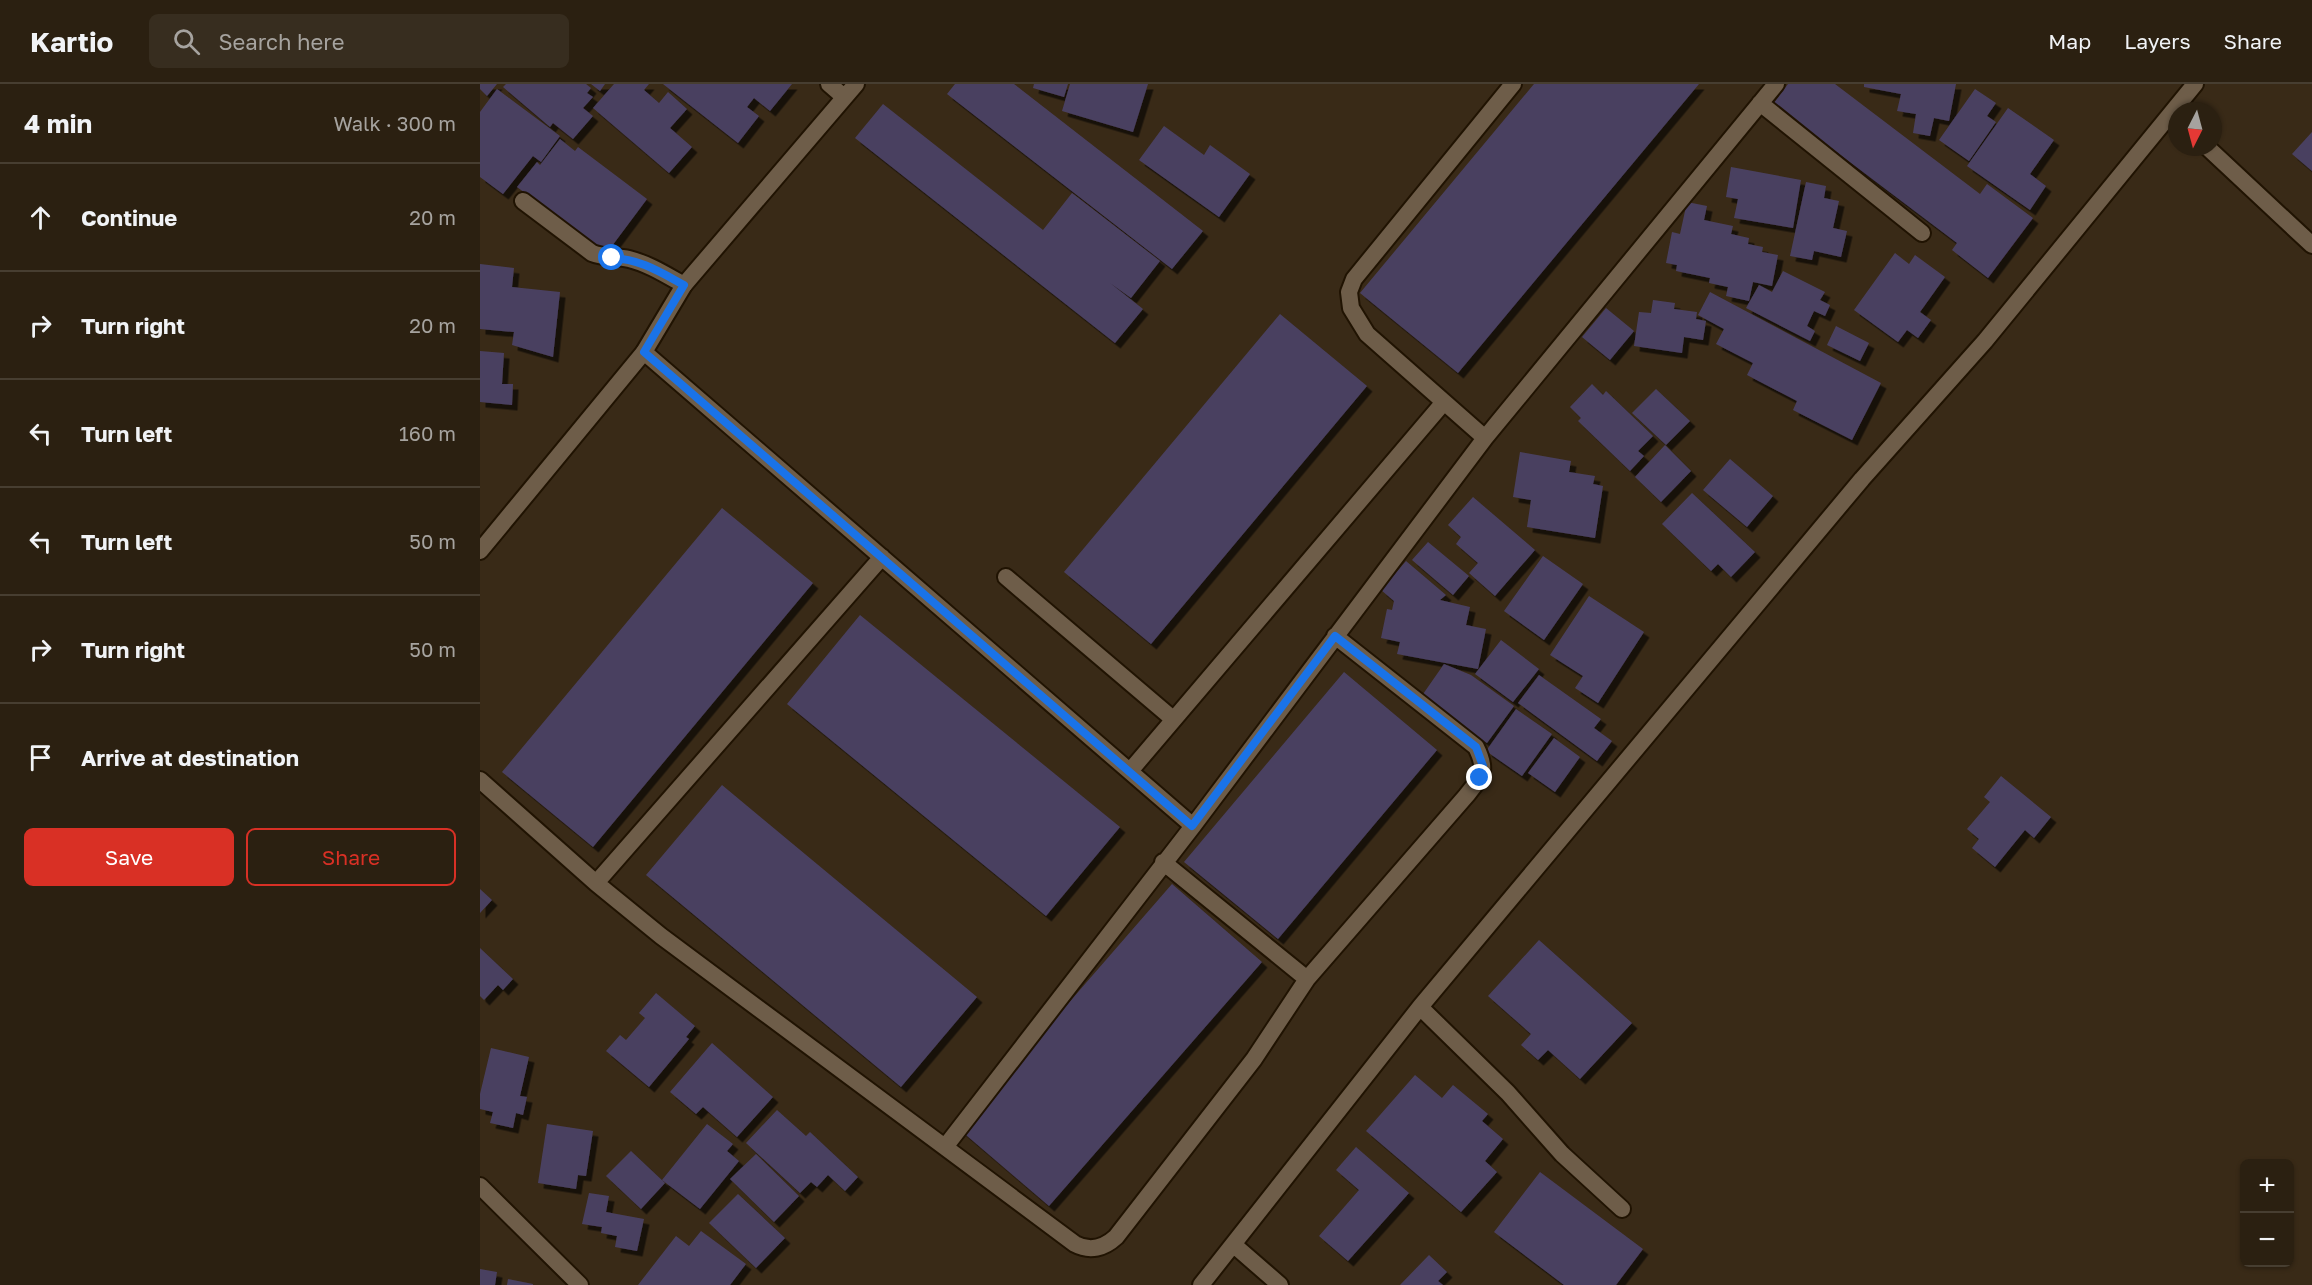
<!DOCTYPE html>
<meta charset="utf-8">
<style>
body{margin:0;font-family:"Golos Text",sans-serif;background:#372d1f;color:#f1f3f6}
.controls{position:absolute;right:18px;bottom:18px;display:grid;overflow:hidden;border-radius:9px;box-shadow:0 2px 4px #0004}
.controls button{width:54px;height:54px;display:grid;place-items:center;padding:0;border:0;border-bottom:2px solid #473e31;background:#2b2011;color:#f1f3f6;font:30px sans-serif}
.compass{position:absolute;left:1688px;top:18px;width:54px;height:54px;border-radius:50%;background:#2b2011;box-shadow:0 2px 4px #0004;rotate:186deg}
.stop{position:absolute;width:18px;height:18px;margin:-14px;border:4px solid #1a73e8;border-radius:50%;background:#fff}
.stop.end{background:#1a73e8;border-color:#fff;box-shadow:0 2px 6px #0008}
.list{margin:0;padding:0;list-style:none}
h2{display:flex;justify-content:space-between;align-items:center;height:78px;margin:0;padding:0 24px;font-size:26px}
h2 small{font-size:20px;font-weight:400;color:#a6a39f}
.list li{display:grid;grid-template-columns:39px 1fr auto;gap:18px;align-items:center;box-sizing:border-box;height:108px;padding:0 24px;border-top:2px solid #473e31}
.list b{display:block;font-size:22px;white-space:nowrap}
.list em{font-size:20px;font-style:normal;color:#a6a39f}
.actions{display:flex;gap:12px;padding:18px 24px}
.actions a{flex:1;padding:14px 0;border:2px solid #d93025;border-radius:9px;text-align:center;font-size:21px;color:#d93025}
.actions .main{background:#d93025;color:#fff}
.icon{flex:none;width:33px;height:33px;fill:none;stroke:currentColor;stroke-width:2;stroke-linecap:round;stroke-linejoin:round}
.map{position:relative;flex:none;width:1832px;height:1201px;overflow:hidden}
header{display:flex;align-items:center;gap:36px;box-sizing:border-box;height:84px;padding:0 30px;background:#2b2011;border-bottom:2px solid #473e31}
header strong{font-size:28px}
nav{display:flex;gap:33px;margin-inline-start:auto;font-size:21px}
.search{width:420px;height:54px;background:#372d1f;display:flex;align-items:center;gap:15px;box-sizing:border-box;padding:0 21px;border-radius:9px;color:#a6a39f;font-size:22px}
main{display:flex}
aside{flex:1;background:#2b2011}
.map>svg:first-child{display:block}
.building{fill:#4a4061;filter:url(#shadow)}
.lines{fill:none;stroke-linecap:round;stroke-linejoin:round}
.service-casing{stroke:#201302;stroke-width:20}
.minor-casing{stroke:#201302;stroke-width:20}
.service{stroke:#6e5d49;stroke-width:16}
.minor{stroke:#6e5d49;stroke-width:16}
.route{stroke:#1a73e8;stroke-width:8}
</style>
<header>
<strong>Kartio</strong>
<div class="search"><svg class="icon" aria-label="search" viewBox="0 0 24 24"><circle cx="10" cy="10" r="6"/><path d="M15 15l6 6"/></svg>Search here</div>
<nav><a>Map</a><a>Layers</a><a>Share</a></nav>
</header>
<main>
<aside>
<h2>4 min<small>Walk · 300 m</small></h2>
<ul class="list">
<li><svg class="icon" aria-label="ahead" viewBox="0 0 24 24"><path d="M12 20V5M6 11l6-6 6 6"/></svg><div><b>Continue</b></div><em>20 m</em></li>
<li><svg class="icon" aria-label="right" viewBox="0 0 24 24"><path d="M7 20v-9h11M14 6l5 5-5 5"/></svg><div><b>Turn right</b></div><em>20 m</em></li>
<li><svg class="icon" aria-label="left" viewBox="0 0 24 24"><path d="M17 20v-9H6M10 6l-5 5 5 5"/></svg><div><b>Turn left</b></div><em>160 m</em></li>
<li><svg class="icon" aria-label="left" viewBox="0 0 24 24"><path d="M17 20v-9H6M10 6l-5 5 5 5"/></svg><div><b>Turn left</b></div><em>50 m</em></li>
<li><svg class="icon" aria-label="right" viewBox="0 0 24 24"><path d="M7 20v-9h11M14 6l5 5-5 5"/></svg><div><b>Turn right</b></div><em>50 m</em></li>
<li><svg class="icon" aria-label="arrive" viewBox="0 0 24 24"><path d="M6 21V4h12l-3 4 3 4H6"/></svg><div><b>Arrive at destination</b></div></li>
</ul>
<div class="actions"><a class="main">Save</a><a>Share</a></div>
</aside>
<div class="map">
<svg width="1832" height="1201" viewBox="0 0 1832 1201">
<defs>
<filter id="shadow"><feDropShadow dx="5.5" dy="5.5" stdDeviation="0" flood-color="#0009"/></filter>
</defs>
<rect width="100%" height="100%" fill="#392a17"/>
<path class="building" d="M 0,0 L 17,0 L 7,12 L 0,5 Z
M 26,0 L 106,0 L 111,4 L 107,9 L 113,13 L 103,24 L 113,32 L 93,55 L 73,39 L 70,43 L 23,3 Z
M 111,0 L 125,0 L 120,7 Z
M 134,0 L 169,0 L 164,6 L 179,19 L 188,8 L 207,25 L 190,44 L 212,63 L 189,89 L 113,24 Z
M 183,0 L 312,0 L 290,27 L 274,14 L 267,23 L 279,32 L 258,59 Z
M 475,0 L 534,0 L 723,147 L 692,185 L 467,10 Z
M 554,0 L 588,0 L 584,13 L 553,4 Z
M 590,0 L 668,0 L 653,48 L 582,27 Z
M 1054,0 L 1219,0 L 978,289 L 880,209 Z
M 1308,0 L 1355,0 L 1500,110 L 1507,100 L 1553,134 L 1508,194 L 1472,166 L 1477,159 L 1293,20 Z
M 1384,0 L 1476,0 L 1469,37 L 1454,34 L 1450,52 L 1433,49 L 1436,30 L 1417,27 L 1421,10 L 1384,3 Z
M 17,5 L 80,52 L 61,78 L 53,72 L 23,110 L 0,93 L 0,28 Z
M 1495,5 L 1516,19 L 1507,32 L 1516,38 L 1489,77 L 1459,56 Z
M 403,20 L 563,146 L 592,109 L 680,177 L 651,214 L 630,199 L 663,225 L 635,259 L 375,54 Z
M 1528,24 L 1574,56 L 1550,90 L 1566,102 L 1550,126 L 1487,82 Z
M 684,42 L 724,71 L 730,61 L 770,90 L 739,133 L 659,76 Z
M 1832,48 L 1832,87 L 1812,70 Z
M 80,55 L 95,67 L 98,63 L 167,115 L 126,170 L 37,103 L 57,78 L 60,81 Z
M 1251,83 L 1321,96 L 1313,144 L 1254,134 L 1258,115 L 1246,113 Z
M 1326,98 L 1346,102 L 1344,114 L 1359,117 L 1353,144 L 1367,147 L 1361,173 L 1334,167 L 1332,176 L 1310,172 Z
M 1207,118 L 1227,122 L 1224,136 L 1253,142 L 1251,150 L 1269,154 L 1268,160 L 1283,163 L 1282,168 L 1298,171 L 1292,202 L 1273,198 L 1269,217 L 1246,212 L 1248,203 L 1229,199 L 1230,194 L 1196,187 L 1197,181 L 1186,179 L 1192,148 L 1200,150 Z
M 1415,169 L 1429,180 L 1435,171 L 1465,193 L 1440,228 L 1451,236 L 1438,254 L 1427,246 L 1418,258 L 1374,226 Z
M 0,180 L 34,184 L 32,203 L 80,208 L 73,273 L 32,261 L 34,248 L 0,245 Z
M 1303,187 L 1345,208 L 1340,216 L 1350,221 L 1345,232 L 1334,227 L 1327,242 L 1335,247 L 1330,257 L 1266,224 L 1279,201 L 1292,208 Z
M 1230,208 L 1401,299 L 1372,356 L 1313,326 L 1317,317 L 1267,291 L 1273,279 L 1236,260 L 1244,245 L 1218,231 Z
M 1173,216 L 1195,219 L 1194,225 L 1217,228 L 1216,235 L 1226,237 L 1223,256 L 1204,253 L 1202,269 L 1154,262 L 1159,228 L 1171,229 Z
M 1126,224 L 1154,247 L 1130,276 L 1102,253 Z
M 800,230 L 887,302 L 671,560 L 584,488 Z
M 1356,242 L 1389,259 L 1380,277 L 1347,261 Z
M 0,267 L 24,269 L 22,300 L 33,300 L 32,321 L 0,318 Z
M 1112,300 L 1123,311 L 1126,307 L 1173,352 L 1158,367 L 1164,372 L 1150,387 L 1098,337 L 1101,334 L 1090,323 Z
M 1176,305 L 1210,337 L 1186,361 L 1152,329 Z
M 1185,361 L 1211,387 L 1181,418 L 1155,393 Z
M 1040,368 L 1091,377 L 1089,388 L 1115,392 L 1113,400 L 1123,402 L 1115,454 L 1047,443 L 1051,416 L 1033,413 Z
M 1250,375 L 1293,412 L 1267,443 L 1223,406 Z
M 1212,409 L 1275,468 L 1251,493 L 1238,480 L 1231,487 L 1182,440 Z
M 993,413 L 1055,466 L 1015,512 L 989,489 L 998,479 L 976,460 L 981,453 L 968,441 Z
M 242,424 L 333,499 L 113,763 L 22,688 Z
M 948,458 L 989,492 L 973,511 L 932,476 Z
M 1063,472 L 1103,500 L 1064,556 L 1024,527 Z
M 926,477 L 966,511 L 960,516 L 990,523 L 986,541 L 1006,545 L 998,585 L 917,570 L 920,558 L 901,554 L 907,525 L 912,526 L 914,517 L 901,506 Z
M 1109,512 L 1164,548 L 1118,619 L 1095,604 L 1103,592 L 1070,571 Z
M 380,531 L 640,743 L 566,832 L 307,620 Z
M 1021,556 L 1059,585 L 1033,618 L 995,590 Z
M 964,580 L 991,591 L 1034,622 L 1007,659 L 941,613 Z
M 864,588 L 957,666 L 798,855 L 704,778 Z
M 1059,591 L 1121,635 L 1114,644 L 1132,657 L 1117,677 L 1038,619 Z
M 1036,625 L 1072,650 L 1042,692 L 1006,667 Z
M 1074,654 L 1100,673 L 1075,708 L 1048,689 Z
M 1521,692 L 1571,733 L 1554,754 L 1545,746 L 1515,783 L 1492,764 L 1499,755 L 1487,745 L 1510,718 L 1504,713 Z
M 242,701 L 497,913 L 421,1003 L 166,791 Z
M 692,800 L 782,878 L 569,1122 L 479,1045 Z
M 0,805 L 12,816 L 0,829 Z
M 1059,856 L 1152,939 L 1100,995 L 1068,966 L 1058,976 L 1041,961 L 1051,950 L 1008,912 Z
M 0,864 L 33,895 L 23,906 L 18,901 L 4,916 L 0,912 Z
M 176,909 L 215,942 L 206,953 L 209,955 L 169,1003 L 126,967 L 140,951 L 146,956 L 165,934 L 159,929 Z
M 232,959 L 293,1013 L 257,1053 L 223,1023 L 216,1030 L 190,1008 Z
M 11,964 L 49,973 L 40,1012 L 47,1013 L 43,1031 L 36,1029 L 33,1044 L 10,1039 L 13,1028 L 0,1025 L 0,1010 Z
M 935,991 L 962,1014 L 973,1001 L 1008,1030 L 1002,1037 L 1023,1055 L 1005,1077 L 1017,1088 L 981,1128 L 886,1047 Z
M 297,1026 L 326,1052 L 330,1048 L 378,1093 L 365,1107 L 348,1091 L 337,1103 L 331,1098 L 320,1109 L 266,1059 Z
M 67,1040 L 113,1047 L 106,1092 L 98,1091 L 96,1105 L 58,1099 Z
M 227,1040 L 253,1060 L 247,1067 L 259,1077 L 220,1125 L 182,1096 Z
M 876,1063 L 929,1109 L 868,1177 L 839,1152 L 879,1106 L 856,1086 Z
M 151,1067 L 185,1099 L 161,1125 L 126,1092 Z
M 276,1070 L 319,1112 L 294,1138 L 250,1095 Z
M 1060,1088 L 1163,1165 L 1136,1201 L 1084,1201 L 1014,1148 Z
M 109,1109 L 129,1112 L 126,1128 L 164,1135 L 157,1167 L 135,1163 L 137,1152 L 121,1149 L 122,1143 L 102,1140 Z
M 258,1110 L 305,1154 L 276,1184 L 229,1139 Z
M 221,1147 L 266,1180 L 250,1201 L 158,1201 L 196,1152 L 209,1162 Z
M 949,1171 L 967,1188 L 958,1197 L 963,1201 L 920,1201 Z
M 0,1185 L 17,1188 L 15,1201 L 0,1201 Z
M 28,1195 L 53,1200 L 53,1201 L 27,1201 Z"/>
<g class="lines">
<g class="service-casing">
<path id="service" d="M 1280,19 L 1442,149
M 43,117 L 112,169 C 124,174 136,172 149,175 C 169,180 186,191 204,201
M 164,268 L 713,742
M 1005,354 L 887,250 L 871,224 L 869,208 L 874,195 L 1033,0
M 526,493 L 693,635
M 650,687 L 964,318
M 0,696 L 116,799 L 181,852 L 595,1160 C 610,1168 624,1164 636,1153 L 774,975 L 827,895 L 986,712 C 1002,692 1008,687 996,663 L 855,552
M 683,778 L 827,895
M 116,799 L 402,473
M 465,1063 L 713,742 L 1005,354 L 1296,0"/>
</g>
<g class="minor-casing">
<path id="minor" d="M 349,0 L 364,13
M 1727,63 L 1832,161
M 0,467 L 164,268 L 204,201 L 376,0
M 940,923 L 1028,1009 L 1082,1070 L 1142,1125
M 0,1102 L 100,1201
M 754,1161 L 800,1201
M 721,1201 L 940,923 L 1382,395 L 1505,257 L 1715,0"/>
</g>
<use href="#service" class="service"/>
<use href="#minor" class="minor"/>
</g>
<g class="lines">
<path class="route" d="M 132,174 C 160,175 180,188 204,201 L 164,268 L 712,742 L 855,552 L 996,663 L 1003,682 L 1000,694"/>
</g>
</svg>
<div class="controls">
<button>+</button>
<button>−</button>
</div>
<svg class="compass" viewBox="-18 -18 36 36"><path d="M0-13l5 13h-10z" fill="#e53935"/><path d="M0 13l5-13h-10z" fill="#a6a39f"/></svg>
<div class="stop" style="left:132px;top:174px"></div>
<div class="stop end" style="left:1000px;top:694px"></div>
</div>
</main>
